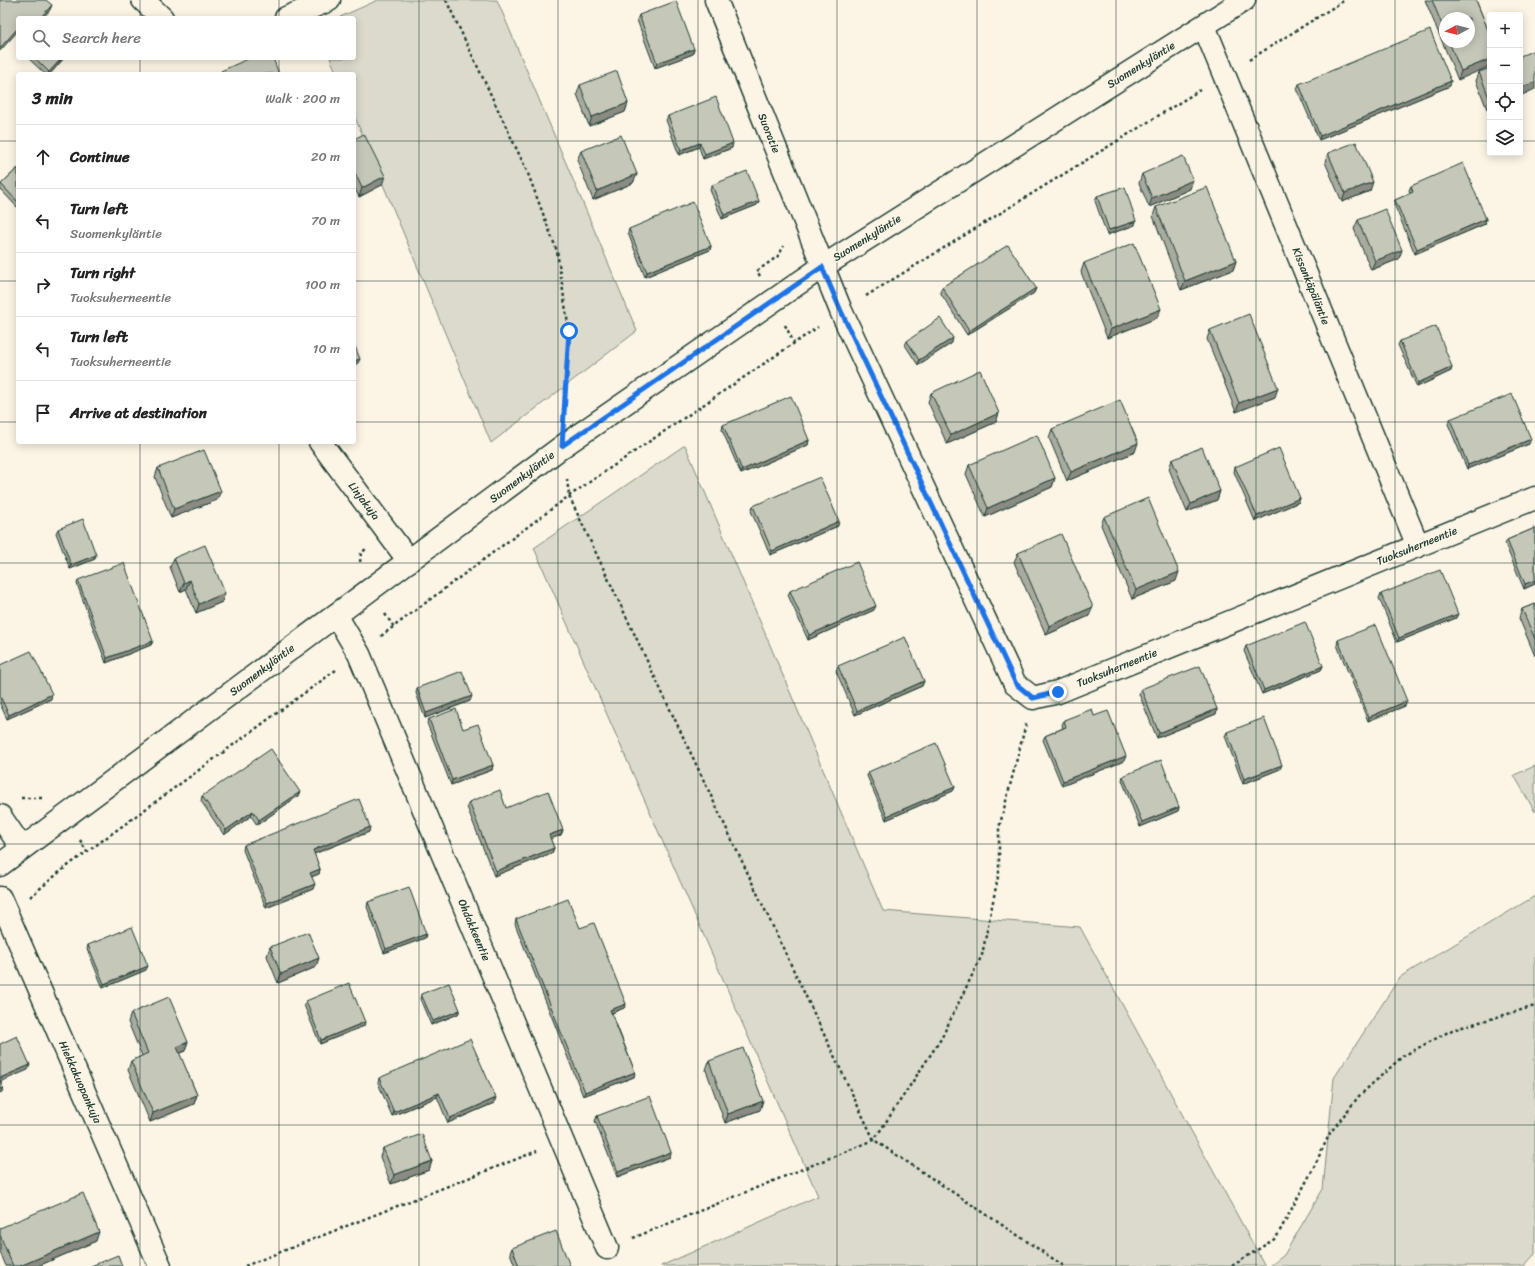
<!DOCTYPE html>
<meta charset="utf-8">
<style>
body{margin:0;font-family:Sriracha,sans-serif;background:#f2f2f2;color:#222}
.controls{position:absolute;right:12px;top:12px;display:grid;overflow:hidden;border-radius:4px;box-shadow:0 2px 10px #0003}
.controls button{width:36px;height:36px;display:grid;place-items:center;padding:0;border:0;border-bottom:1px solid #e0e0e0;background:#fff;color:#222;font:20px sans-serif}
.compass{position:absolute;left:1439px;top:12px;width:36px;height:36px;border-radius:50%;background:#fff;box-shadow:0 2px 10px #0003;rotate:263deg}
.stop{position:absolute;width:12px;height:12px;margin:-9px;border:3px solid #1a73e8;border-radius:50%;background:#fff}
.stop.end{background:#1a73e8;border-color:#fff;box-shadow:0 1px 4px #0008}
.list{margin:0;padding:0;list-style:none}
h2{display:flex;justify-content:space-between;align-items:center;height:52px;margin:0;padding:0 16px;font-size:17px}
h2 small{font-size:13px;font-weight:400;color:#767676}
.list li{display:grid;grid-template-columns:26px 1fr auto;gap:12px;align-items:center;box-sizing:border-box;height:64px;padding:0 16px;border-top:1px solid #e0e0e0}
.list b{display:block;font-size:15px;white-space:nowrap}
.list p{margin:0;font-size:13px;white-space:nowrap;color:#767676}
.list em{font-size:13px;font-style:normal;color:#767676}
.icon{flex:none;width:22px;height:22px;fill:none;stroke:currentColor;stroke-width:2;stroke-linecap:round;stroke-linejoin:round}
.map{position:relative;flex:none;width:1535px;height:1266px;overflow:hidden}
.search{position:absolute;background:#fff;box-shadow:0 2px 10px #0003;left:16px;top:16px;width:340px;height:44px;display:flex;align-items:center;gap:10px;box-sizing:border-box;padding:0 14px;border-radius:4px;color:#767676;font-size:15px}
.panel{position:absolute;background:#fff;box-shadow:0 2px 10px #0003;left:16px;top:72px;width:340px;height:372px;border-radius:4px}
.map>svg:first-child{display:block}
.green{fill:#dcdacc;stroke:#7e8c80}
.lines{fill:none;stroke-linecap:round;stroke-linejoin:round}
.minor-casing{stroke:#1f3d34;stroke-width:25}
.tertiary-casing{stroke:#1f3d34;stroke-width:25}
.path{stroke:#1f3d34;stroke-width:2.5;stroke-dasharray:3 3;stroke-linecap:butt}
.minor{stroke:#fcf5e5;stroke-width:22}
.tertiary{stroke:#fcf5e5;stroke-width:22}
.wall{fill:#a9ab9f;stroke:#1f3d34;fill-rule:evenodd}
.shaded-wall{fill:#8a8b82;stroke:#1f3d34}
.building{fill:#c5c7b9;stroke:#1f3d34}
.route{stroke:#1a73e8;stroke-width:5}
.grid{fill:none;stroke:#1f3d34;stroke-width:1;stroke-opacity:0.55}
.labels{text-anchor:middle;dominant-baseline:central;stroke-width:3;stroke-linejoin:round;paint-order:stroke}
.street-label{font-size:11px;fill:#1f3d34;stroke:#fcf5e5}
</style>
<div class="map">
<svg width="1535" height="1266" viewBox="0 0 1535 1266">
<rect width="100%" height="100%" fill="#fcf5e5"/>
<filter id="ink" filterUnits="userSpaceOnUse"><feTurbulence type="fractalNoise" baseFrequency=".025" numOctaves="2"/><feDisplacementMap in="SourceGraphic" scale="8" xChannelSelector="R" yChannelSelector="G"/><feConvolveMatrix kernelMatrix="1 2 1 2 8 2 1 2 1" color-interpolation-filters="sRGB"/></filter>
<g filter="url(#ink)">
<path class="green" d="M 378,0 L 497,0 L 637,331 L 491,443 L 354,115 L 354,74 L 337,74 L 330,58 L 354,58 L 354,18 L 338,18 Z
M 685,445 L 883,911 L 1080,927 L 1265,1266 L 661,1266 L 818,1196 L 534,548 Z
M 1535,766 L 1535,812 L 1514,775 Z
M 1535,896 L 1535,1254 L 1524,1266 L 1270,1266 L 1284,1255 L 1323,1189 L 1334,1078 L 1400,977 Z"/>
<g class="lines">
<g class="minor-casing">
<path id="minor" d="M 143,0 L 162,18
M 716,0 L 841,311 L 1015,684 L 1033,698 L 1058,692 L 1535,498
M 286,18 L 329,0
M 1204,26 L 1418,546
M 320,442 L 409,561
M 336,615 L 359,654 L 607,1248
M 0,816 L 22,848
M 0,898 L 160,1266"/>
</g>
<g class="tertiary-casing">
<path id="tertiary" d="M 0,865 L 563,446 L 822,267 L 1244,0"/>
</g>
<path class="path" d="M 446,0 L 527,171 L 557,251 L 569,331 L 564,411
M 1249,60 L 1345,0
M 760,276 L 757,271 L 778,256 L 784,246
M 866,296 L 1200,90
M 785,325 L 794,343
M 567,479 L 569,496 L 874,1140 L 1064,1266
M 360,562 L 361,553 L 366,549
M 385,614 L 394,627
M 381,636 L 569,496 L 818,327
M 21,798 L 42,798
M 80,840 L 87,852
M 30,897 L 62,870 L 336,670
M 633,1238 L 874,1140 L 941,1039 L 982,955 L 999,872 L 999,828 L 1026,724
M 245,1266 L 537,1151
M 1232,1266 L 1276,1238 L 1311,1173 L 1330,1133 L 1359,1096 L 1403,1056 L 1452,1030 L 1535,1006"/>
<use href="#minor" class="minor"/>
<use href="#tertiary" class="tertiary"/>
</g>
<path class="wall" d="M 1425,0 L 1476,0 L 1490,35 L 1458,80 ZM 1445,18 L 1469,42 L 1445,42 Z
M 639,15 L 694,49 L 693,54 L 655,68 L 637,20 Z
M 28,58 L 64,58 L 50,74 L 45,74 Z
M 1490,68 L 1490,108 L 1487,109 L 1476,81 L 1479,72 Z
M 1299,84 L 1450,86 L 1319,140 L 1297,89 Z
M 580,85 L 628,103 L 625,112 L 589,126 L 577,94 Z
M 668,116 L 732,148 L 703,159 L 699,147 L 679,155 L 666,120 Z
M 354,139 L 382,185 L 359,197 L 354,187 Z
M 581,151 L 637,174 L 633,183 L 593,200 L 577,160 Z
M 1328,153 L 1370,191 L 1342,202 L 1325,162 Z
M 18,168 L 18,208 L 0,189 L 1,184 Z
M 1142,174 L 1190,189 L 1149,207 L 1139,183 Z
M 712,185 L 759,201 L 757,205 L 722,219 L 710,190 Z
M 1411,186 L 1486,219 L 1485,224 L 1415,254 L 1394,204 L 1395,200 L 1410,194 L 1409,190 Z
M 1097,196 L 1135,225 L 1107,235 L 1095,201 Z
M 1156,207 L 1236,261 L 1233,270 L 1181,290 L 1153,216 Z
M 1358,220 L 1399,259 L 1371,270 L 1354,229 Z
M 629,229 L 711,246 L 710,250 L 645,277 L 628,233 Z
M 1084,263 L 1157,318 L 1107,338 L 1081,272 Z
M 942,287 L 1036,288 L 1034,293 L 967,335 L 940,292 Z
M 1210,330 L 1275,397 L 1236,412 L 1207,339 Z
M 907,341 L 952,343 L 918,365 L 905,345 Z
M 1400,341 L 1452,367 L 1451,371 L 1417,387 L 1398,345 Z
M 931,393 L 999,413 L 996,422 L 947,444 L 928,402 Z
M 1450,419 L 1529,444 L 1467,469 L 1448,424 Z
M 723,425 L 809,440 L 808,445 L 741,474 L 722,430 Z
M 1052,429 L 1135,452 L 1067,481 L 1049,438 Z
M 1172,460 L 1220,491 L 1217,500 L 1187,512 L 1169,469 Z
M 969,465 L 1055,478 L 1052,487 L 985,517 L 966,474 Z
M 1235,467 L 1300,498 L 1299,502 L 1255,521 L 1234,472 Z
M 158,468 L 217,500 L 171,518 L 155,477 Z
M 753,506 L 838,526 L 770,555 L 751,511 Z
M 1104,517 L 1176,581 L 1132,599 L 1101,525 Z
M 1535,528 L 1535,584 L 1524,589 L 1505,544 L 1507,540 Z
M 58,529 L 95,559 L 70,569 L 56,533 Z
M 1018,553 L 1089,616 L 1046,635 L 1014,562 Z
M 174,558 L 222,602 L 196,613 L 186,589 L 180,592 L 170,567 Z
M 78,580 L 153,641 L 151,645 L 106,663 L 77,584 Z
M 790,591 L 874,610 L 808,640 L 788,595 Z
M 1381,594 L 1456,618 L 1397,642 L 1379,598 Z
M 1535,604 L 1535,656 L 1519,618 L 1522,609 Z
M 1338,640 L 1405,706 L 1368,721 L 1337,645 Z
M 1246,646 L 1323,666 L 1321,670 L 1262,694 L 1244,651 Z
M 0,665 L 51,699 L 7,719 L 0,704 Z
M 838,666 L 924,681 L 922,686 L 855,715 L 836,671 Z
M 417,688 L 470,701 L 425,718 L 416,693 Z
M 1141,689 L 1217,709 L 1216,714 L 1157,738 L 1139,694 Z
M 1094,716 L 1124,761 L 1062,786 L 1043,740 L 1045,736 L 1063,728 L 1062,725 L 1064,720 Z
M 429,719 L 463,729 L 493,765 L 492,770 L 451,785 L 427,723 Z
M 1227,732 L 1280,769 L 1243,784 L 1225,736 Z
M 868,772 L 955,787 L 953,791 L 886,820 L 867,776 Z
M 1123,776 L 1179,807 L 1178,811 L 1140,827 L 1122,780 Z
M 202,796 L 298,796 L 257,825 L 251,816 L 224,835 L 201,801 Z
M 469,802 L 506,808 L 563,830 L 561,835 L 550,839 L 554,848 L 552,853 L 494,876 L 467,807 Z
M 369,832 L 314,854 L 320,869 L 319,874 L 311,877 L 313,889 L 266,908 L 243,850 L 244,845 Z
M 368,902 L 425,938 L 384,953 L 367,907 Z
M 516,919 L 580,928 L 626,1004 L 624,1008 L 612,1013 L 635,1072 L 634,1077 L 583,1096 L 515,924 Z
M 88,945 L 146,970 L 103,988 L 87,949 Z
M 270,947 L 316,967 L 278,983 L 267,956 Z
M 421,994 L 460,1010 L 458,1014 L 431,1025 L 420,999 Z
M 306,1001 L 364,1026 L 320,1044 L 304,1005 Z
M 131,1013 L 185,1051 L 179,1053 L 197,1095 L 194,1104 L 150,1122 L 128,1070 L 131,1061 L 142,1056 L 128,1022 Z
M 709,1061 L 760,1110 L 725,1123 L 706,1070 Z
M 379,1078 L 494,1103 L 448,1123 L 437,1097 L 392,1116 L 378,1083 Z
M 597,1116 L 671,1152 L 670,1157 L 617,1177 L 595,1121 Z
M 383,1148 L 432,1161 L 429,1170 L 391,1184 L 380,1157 Z
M 0,1228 L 96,1241 L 38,1266 L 6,1266 L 0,1252 Z
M 512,1248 L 570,1266 L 515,1266 L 510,1253 Z"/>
<path class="shaded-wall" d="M 52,5 L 50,10 L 43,18 L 40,18 Z
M 18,28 L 18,31 L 0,51 L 0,48 Z
M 694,49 L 693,54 L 655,68 L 657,63 Z
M 62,58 L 64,58 L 50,74 L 48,74 L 49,72 Z
M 1490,59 L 1490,66 L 1458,80 L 1461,71 Z
M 1451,81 L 1450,86 L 1319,140 L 1320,136 Z
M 1535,82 L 1535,89 L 1520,96 L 1520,88 Z
M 1490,100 L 1490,108 L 1487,109 Z
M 628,103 L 625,112 L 589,126 L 592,117 Z
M 700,143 L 699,147 L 679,155 L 681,150 Z
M 733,143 L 732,148 L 703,159 L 705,154 Z
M 637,174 L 633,183 L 593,200 L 597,191 Z
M 385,176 L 382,185 L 359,197 L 362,188 Z
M 1193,180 L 1190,189 L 1149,207 L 1152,198 Z
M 1373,182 L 1370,191 L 1342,202 L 1345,193 Z
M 759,201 L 757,205 L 722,219 L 724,215 Z
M 1486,219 L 1485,224 L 1415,254 L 1417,249 Z
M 1136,221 L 1135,225 L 1107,235 L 1109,230 Z
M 711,246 L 710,250 L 645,277 L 647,272 Z
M 1402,250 L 1399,259 L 1371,270 L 1375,261 Z
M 1236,261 L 1233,270 L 1181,290 L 1185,281 Z
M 1036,288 L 1034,293 L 967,335 L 969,331 Z
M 1161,309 L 1157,318 L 1107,338 L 1111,329 Z
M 953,338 L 952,343 L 918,365 L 919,360 Z
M 360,359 L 358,363 L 354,365 L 354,361 Z
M 1452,367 L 1451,371 L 1417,387 L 1418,383 Z
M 1278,388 L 1275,397 L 1236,412 L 1239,403 Z
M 999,413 L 996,422 L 947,444 L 951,435 Z
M 1531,439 L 1529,444 L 1467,469 L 1468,465 Z
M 809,440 L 808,445 L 741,474 L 742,470 Z
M 1138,443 L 1135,452 L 1067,481 L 1071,472 Z
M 1055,478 L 1052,487 L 985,517 L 988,508 Z
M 221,491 L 217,500 L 171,518 L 174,509 Z
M 1220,491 L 1217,500 L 1187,512 L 1191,504 Z
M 1300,498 L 1299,502 L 1255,521 L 1257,516 Z
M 839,521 L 838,526 L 770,555 L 772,551 Z
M 96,555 L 95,559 L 70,569 L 71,565 Z
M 1179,572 L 1176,581 L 1132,599 L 1136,590 Z
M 190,580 L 186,589 L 180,592 L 184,583 Z
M 1535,580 L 1535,584 L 1524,589 L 1525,584 Z
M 225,593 L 222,602 L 196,613 L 199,604 Z
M 876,606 L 874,610 L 808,640 L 809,635 Z
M 1093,607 L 1089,616 L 1046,635 L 1049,626 Z
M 1458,614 L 1456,618 L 1397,642 L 1399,638 Z
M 153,641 L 151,645 L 106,663 L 107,658 Z
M 1323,666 L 1321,670 L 1262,694 L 1264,690 Z
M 924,681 L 922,686 L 855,715 L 857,711 Z
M 52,694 L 51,699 L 7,719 L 9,715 Z
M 472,696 L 470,701 L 425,718 L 426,713 Z
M 1407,701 L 1405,706 L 1368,721 L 1369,717 Z
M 1217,709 L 1216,714 L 1157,738 L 1159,733 Z
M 1126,756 L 1124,761 L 1062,786 L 1063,781 Z
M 493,765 L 492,770 L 451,785 L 452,780 Z
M 1282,765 L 1280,769 L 1243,784 L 1244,779 Z
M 955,787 L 953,791 L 886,820 L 887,816 Z
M 300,792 L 298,796 L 257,825 L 259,820 Z
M 1179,807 L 1178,811 L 1140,827 L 1142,822 Z
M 253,811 L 251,816 L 224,835 L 226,830 Z
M 370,827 L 369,832 L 311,855 L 313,850 Z
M 563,830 L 561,835 L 548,840 L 549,835 Z
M 554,848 L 552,853 L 494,876 L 496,871 Z
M 320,869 L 319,874 L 308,878 L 310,873 Z
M 315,884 L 313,889 L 266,908 L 267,903 Z
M 426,934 L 425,938 L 384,953 L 386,949 Z
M 319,958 L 316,967 L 278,983 L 281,974 Z
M 148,966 L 146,970 L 103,988 L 104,984 Z
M 626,1004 L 624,1008 L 609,1014 L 610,1010 Z
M 460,1010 L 458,1014 L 431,1025 L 433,1021 Z
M 365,1022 L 364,1026 L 320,1044 L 321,1040 Z
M 188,1042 L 185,1051 L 173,1056 L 177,1047 Z
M 30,1065 L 28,1070 L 0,1082 L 0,1078 Z
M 635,1072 L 634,1077 L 583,1096 L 585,1092 Z
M 3,1088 L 2,1092 L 0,1093 L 0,1089 Z
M 439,1093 L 437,1097 L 392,1116 L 394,1112 Z
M 197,1095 L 194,1104 L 150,1122 L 153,1113 Z
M 496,1098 L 494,1103 L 448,1123 L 450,1118 Z
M 763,1101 L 760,1110 L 725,1123 L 728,1114 Z
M 671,1152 L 670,1157 L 617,1177 L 618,1172 Z
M 432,1161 L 429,1170 L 391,1184 L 394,1175 Z
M 99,1232 L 96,1241 L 38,1266 L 20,1266 Z"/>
<path class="building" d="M 0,0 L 46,0 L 52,5 L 40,18 L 18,18 L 18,28 L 0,48 Z
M 1432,0 L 1476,0 L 1490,35 L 1490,59 L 1461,71 L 1449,42 L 1469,42 L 1469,18 L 1445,18 L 1445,32 Z
M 676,1 L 694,49 L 657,63 L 639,15 Z
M 1430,30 L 1451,81 L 1320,136 L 1299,84 Z
M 1535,50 L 1535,82 L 1520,88 L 1520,56 Z
M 35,58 L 62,58 L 49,72 Z
M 250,58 L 273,58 L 279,74 L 223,74 L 221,71 Z
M 1490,68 L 1490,100 L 1479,72 Z
M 617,71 L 628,103 L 592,117 L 580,85 Z
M 716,97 L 733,143 L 705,154 L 700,143 L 681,150 L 668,116 Z
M 364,134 L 385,176 L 362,188 L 354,171 L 354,139 Z
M 621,135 L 637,174 L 597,191 L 581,151 Z
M 1356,142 L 1373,182 L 1345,193 L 1328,153 Z
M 1183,156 L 1193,180 L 1152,198 L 1142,174 Z
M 1463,163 L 1486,219 L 1417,249 L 1395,200 L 1413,192 L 1411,186 Z
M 18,168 L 18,202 L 1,184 Z
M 747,171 L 759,201 L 724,215 L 712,185 Z
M 1125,187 L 1136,221 L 1109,230 L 1097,196 Z
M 1207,187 L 1236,261 L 1185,281 L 1156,207 Z
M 693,202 L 711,246 L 647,272 L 629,229 Z
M 1385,209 L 1402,250 L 1375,261 L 1358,220 Z
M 1134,243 L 1161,309 L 1111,329 L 1084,263 Z
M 1008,245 L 1036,288 L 969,331 L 942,287 Z
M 1249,314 L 1278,388 L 1239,403 L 1210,330 Z
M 940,318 L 953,338 L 919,360 L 907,341 Z
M 1436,326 L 1452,367 L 1418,383 L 1400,341 Z
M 354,344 L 360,359 L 354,361 Z
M 980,370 L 999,413 L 951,435 L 931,393 Z
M 1512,394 L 1531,439 L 1468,465 L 1450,419 Z
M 791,396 L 809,440 L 742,470 L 723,425 Z
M 1120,400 L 1138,443 L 1071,472 L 1052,429 Z
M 1037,435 L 1055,478 L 988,508 L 969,465 Z
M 1202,447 L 1220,491 L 1191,504 L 1172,460 Z
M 1279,448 L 1300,498 L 1257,516 L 1235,467 Z
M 204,450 L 221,491 L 174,509 L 158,468 Z
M 820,477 L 839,521 L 772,551 L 753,506 Z
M 1148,498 L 1179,572 L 1136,590 L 1104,517 Z
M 83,519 L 96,555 L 71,565 L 58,529 Z
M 1535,528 L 1535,580 L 1525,584 L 1507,540 Z
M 1061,534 L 1093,607 L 1049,626 L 1018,553 Z
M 205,545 L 225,593 L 199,604 L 190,580 L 184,583 L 174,558 Z
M 857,562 L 876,606 L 809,635 L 790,591 Z
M 124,563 L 153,641 L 107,658 L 78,580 Z
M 1440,570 L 1458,614 L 1399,638 L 1381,594 Z
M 1535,604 L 1535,639 L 1522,609 Z
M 1305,622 L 1323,666 L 1264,690 L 1246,646 Z
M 1376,625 L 1407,701 L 1369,717 L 1338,640 Z
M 905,637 L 924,681 L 857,711 L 838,666 Z
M 31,651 L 52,694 L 9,715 L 0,696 L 0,665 Z
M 1200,666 L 1217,709 L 1159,733 L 1141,689 Z
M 462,671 L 472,696 L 426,713 L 417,688 Z
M 456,709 L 463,729 L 478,724 L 493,765 L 452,780 L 429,719 Z
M 1092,709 L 1094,716 L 1108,711 L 1126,756 L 1063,781 L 1045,736 L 1066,727 L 1064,720 Z
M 1264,718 L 1282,765 L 1244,779 L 1227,732 Z
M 936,743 L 955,787 L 887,816 L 868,772 Z
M 271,749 L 300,792 L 259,820 L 253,811 L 226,830 L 202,796 Z
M 1161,760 L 1179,807 L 1142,822 L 1123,776 Z
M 500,790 L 506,808 L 548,791 L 563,830 L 549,835 L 554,848 L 496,871 L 469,802 Z
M 359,799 L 370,827 L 313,850 L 320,869 L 310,873 L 315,884 L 267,903 L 244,845 Z
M 409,887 L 426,934 L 386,949 L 368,902 Z
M 568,899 L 580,928 L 594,923 L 626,1004 L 610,1010 L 635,1072 L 585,1092 L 516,919 Z
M 132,927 L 148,966 L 104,984 L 88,945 Z
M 308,932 L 319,958 L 281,974 L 270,947 Z
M 349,983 L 365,1022 L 321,1040 L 306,1001 Z
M 449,983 L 460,1010 L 433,1021 L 421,994 Z
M 169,997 L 188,1042 L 177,1047 L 197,1095 L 153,1113 L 131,1061 L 148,1053 L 131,1013 Z
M 17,1036 L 30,1065 L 0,1078 L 0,1044 Z
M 470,1039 L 496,1098 L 450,1118 L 439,1093 L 394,1112 L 379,1078 Z
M 743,1048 L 763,1101 L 728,1114 L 709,1061 Z
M 0,1080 L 3,1088 L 0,1089 Z
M 650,1096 L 671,1152 L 618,1172 L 597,1116 Z
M 422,1134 L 432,1161 L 394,1175 L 383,1148 Z
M 83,1193 L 99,1232 L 20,1266 L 13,1266 L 0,1235 L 0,1228 Z
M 556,1231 L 570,1266 L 519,1266 L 512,1248 Z
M 118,1255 L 122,1266 L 91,1266 Z"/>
</g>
<g class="lines" filter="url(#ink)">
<path class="route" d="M 569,331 L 562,446 L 822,267 L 841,311 L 1016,684 L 1033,698 L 1058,692"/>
</g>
<path class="grid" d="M 140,0 L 140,18M 279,0 L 279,18M 419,0 L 419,1266M 558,0 L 558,1266M 698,0 L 698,1266M 837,0 L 837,1266M 977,0 L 977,1266M 1116,0 L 1116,1266M 1256,0 L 1256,1266M 1395,0 L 1395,1266M 140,58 L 140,74M 279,58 L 279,74M 0,141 L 18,141M 354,141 L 1490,141M 1520,141 L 1535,141M 0,281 L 18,281M 354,281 L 1535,281M 0,422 L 18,422M 354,422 L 1535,422M 140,442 L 140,1266M 279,442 L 279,1266M 0,563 L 1535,563M 0,703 L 1535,703M 0,844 L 1535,844M 0,985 L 1535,985M 0,1125 L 1535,1125"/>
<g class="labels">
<g class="street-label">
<text transform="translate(1141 65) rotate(-32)">Suomenkyläntie</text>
<text transform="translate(769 133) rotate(68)">Suoratie</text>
<text transform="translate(867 238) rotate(-32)">Suomenkyläntie</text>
<text transform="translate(1311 286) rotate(68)">Kissankäpäläntie</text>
<text transform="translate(522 477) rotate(-37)">Suomenkyläntie</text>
<text transform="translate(364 501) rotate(53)">Linjakuja</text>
<text transform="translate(1417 546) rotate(-22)">Tuoksuherneentie</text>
<text transform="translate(1117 668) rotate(-22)">Tuoksuherneentie</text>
<text transform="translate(262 670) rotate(-37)">Suomenkyläntie</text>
<text transform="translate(474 930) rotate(67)">Ohdakkeentie</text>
<text transform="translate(80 1082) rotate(66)">Hiekkakuopankuja</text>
</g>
</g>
</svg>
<div class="controls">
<button>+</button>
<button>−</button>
<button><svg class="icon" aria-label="locate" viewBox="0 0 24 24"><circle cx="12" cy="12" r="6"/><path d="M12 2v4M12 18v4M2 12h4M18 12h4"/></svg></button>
<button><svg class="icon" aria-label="layers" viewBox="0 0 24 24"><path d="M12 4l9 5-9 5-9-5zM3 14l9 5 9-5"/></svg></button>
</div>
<svg class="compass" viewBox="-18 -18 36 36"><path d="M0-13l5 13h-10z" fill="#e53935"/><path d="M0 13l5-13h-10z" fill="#767676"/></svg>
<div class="stop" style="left:569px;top:331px"></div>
<div class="stop end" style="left:1058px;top:692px"></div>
<div class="search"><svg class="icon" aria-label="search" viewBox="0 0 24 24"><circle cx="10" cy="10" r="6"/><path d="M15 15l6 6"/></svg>Search here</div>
<section class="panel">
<h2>3 min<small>Walk · 200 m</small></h2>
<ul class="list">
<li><svg class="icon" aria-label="ahead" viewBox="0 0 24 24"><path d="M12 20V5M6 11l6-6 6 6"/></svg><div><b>Continue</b></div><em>20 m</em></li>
<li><svg class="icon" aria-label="left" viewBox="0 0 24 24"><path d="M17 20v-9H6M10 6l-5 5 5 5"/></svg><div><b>Turn left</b><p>Suomenkyläntie</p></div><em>70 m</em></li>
<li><svg class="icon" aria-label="right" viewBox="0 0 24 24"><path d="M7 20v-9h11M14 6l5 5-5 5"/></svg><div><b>Turn right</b><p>Tuoksuherneentie</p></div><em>100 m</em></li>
<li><svg class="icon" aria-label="left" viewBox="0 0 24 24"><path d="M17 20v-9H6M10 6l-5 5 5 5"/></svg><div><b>Turn left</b><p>Tuoksuherneentie</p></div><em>10 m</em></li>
<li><svg class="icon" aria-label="arrive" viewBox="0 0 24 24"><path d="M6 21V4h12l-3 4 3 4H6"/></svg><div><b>Arrive at destination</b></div></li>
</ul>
</section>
</div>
